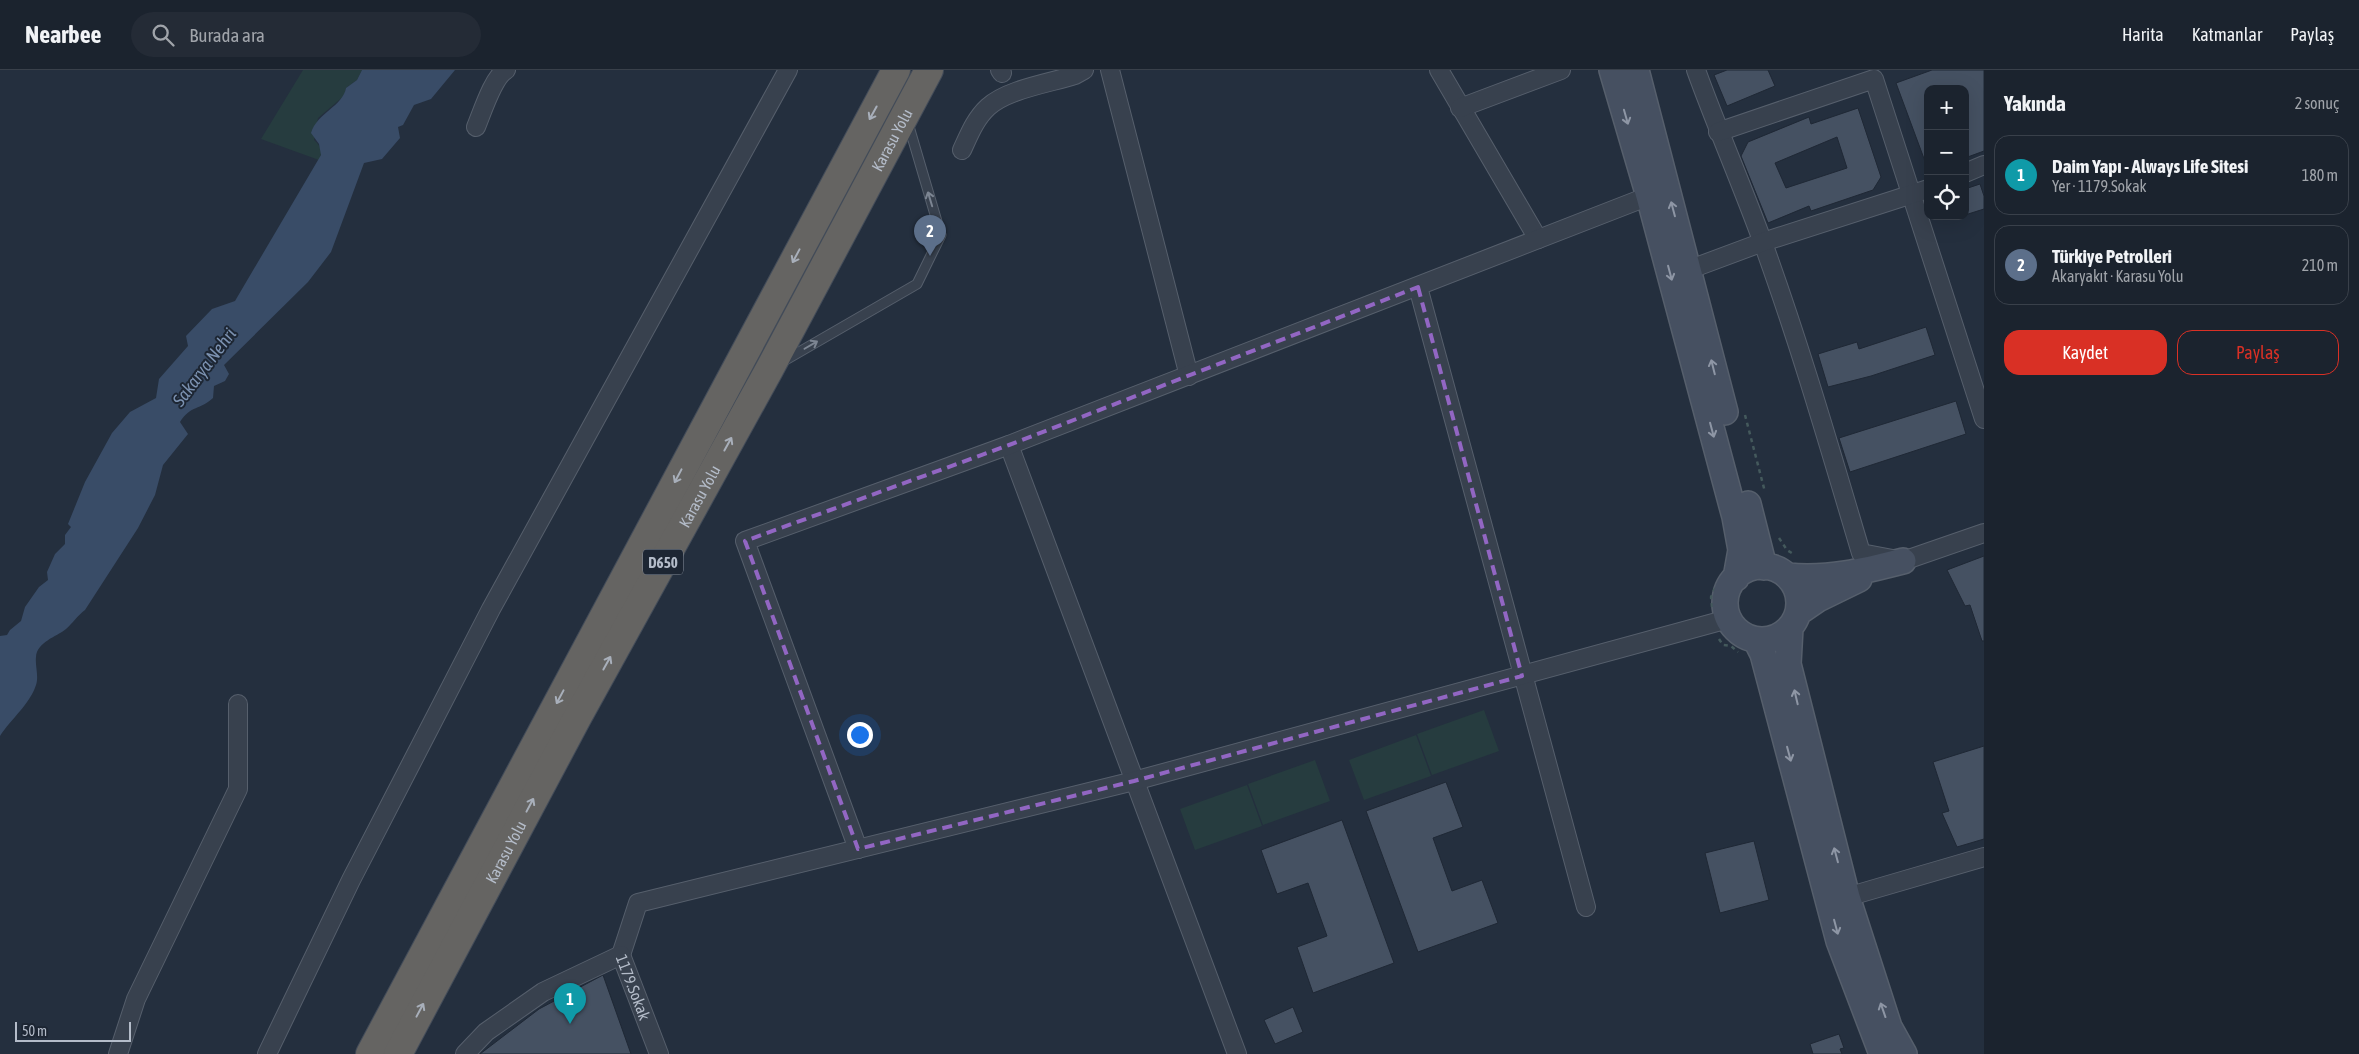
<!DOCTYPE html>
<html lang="tr">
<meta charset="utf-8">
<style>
body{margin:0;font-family:"Asap Condensed",sans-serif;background:#242b36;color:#f1f3f6}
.controls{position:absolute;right:15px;top:15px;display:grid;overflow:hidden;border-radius:10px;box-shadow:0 5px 20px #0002}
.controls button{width:45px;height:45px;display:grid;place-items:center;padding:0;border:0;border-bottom:1px solid #39404a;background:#1b232e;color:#f1f3f6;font:25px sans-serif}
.scale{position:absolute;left:15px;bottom:12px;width:116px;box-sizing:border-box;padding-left:5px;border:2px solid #b4bcc9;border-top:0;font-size:14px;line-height:18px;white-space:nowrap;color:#b4bcc9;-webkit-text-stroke:4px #1d2633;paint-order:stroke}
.you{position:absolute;left:859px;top:664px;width:18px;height:18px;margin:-12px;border:4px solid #fff;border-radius:50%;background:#1a73e8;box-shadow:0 0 0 8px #1a73e833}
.badge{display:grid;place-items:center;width:32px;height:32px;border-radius:50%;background:#d93025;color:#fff;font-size:16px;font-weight:700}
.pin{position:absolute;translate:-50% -41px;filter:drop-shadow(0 1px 2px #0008)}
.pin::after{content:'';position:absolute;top:26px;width:18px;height:15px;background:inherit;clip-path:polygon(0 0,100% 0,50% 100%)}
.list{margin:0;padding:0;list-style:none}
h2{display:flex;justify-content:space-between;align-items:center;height:65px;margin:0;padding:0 20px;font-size:21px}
h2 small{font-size:16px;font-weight:400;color:#a0a4aa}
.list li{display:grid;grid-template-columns:32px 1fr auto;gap:15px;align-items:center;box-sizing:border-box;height:80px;margin:0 10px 10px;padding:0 10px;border:1px solid #39404a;border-radius:15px}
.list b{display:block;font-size:19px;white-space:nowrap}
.list p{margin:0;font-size:16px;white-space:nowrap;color:#a0a4aa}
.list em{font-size:16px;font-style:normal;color:#a0a4aa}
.actions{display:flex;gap:10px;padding:15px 20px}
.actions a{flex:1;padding:11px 0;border:1px solid #d93025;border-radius:15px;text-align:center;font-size:18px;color:#d93025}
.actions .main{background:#d93025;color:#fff}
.icon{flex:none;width:28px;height:28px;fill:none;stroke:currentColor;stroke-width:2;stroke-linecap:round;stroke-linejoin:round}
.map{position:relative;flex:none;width:1984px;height:984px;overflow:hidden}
header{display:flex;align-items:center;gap:30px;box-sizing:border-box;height:70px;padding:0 25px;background:#1b232e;border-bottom:1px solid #39404a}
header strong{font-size:24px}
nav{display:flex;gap:28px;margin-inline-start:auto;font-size:18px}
.search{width:350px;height:45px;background:#242b36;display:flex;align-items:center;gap:12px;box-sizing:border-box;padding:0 18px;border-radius:28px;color:#a0a4aa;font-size:19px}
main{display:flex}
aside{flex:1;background:#1b232e}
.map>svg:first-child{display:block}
.green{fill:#263c3f}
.water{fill:#394c67}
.building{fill:#455162;stroke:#1f2835;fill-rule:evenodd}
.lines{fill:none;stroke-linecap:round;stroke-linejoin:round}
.service-casing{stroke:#565f6c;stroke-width:11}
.minor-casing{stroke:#565f6c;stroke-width:20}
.secondary-casing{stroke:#565f6c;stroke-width:28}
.trunk-casing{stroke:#434c59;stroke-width:30}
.path{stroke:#44595c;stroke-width:2.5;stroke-dasharray:4 4;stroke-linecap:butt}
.service{stroke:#38414e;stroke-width:9}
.minor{stroke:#38414e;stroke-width:18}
.secondary{stroke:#465061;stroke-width:25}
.trunk{stroke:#656462;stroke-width:28}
.oneway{stroke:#a8afba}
.oneway2{stroke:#8e96a5}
.oneway3{stroke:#7c8592}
.marked{fill:none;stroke:#9266c3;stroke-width:4;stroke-dasharray:10 6;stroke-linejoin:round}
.labels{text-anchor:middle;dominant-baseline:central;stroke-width:4;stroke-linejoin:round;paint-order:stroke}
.shield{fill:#1d2633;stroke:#878f9c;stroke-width:1}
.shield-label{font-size:15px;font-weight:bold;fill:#b4bcc9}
.street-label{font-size:16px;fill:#b4bcc9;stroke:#1d2633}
.water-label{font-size:18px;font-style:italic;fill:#7c92b1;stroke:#1d2633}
</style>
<header>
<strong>Nearbee</strong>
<div class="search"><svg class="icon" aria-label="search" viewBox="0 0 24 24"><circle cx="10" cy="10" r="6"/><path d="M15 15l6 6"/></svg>Burada ara</div>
<nav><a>Harita</a><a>Katmanlar</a><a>Paylaş</a></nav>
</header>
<main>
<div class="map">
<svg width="1984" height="984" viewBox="0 0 1984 984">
<rect width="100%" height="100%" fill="#242f3e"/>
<path class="green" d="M 303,0 L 362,0 L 357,10 L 346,18 L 345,25 L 318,48 L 314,70 C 321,76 323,82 319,90 L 261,69 Z
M 1484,640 L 1499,681 L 1432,705 L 1417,664 Z
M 1416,665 L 1431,706 L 1364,730 L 1349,690 Z
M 1315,690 L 1330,731 L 1263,755 L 1248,714 Z
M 1247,715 L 1262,756 L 1195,780 L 1180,739 Z"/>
<path class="water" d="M 362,0 L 455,0 L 431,29 L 414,35 L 403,55 L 398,57 L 400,68 L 382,89 L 364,93 L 331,182 L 308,212 L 224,295 L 229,304 L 225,311 L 214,316 L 213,328 C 200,340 191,335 180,352 L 188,364 L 163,395 L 155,425 L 138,458 L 85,540 C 77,546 73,553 66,559 C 56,567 37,572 36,587 C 35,596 39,606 36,615 C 30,634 11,649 0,666 L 0,566 L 7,565 L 10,560 L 21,551 L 25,537 L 39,517 L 48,510 L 47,502 L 55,484 L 65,474 L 65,465 L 71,457 L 68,454 L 85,412 L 112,363 L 130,342 L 156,328 L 159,309 L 188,276 L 186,266 L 212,239 L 235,231 L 321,85 L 319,74 L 311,63 C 317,43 343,36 346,18 L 357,10 Z"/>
<path class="building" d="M 1727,0 L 1768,0 L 1775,16 L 1727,36 L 1714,5 Z
M 1932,0 L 1984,0 L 1984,81 L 1965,88 L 1965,19 L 1928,19 L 1926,94 L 1896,13 Z
M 1858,38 L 1881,107 L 1873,120 L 1811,141 L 1809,136 L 1768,153 L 1741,86 L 1748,72 L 1809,47 L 1811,54 ZM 1837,67 L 1847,98 L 1786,118 L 1775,93 Z
M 1980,114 L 1984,126 L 1984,139 L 1965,145 L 1965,119 Z
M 1926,257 L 1935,285 L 1871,306 L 1828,317 L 1818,284 L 1857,272 L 1859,279 Z
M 1956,331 L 1966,364 L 1850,402 L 1839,368 Z
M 1984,486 L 1984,571 L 1982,571 L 1970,535 L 1965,536 L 1947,500 Z
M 1984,676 L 1984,769 L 1957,777 L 1942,743 L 1949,741 L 1933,692 Z
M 1446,712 L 1463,757 L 1433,768 L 1452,821 L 1482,810 L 1498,853 L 1418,882 L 1366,741 Z
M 1342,750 L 1394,893 L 1313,923 L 1297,877 L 1327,866 L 1308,813 L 1277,824 L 1261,780 Z
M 1754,771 L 1769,830 L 1720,843 L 1705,783 Z
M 603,905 L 631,984 L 480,984 L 539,939 Z
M 1293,937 L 1303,962 L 1275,974 L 1264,950 Z
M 1839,964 L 1844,978 L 1840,979 L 1842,984 L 1813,984 L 1810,974 Z"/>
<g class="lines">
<g class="service-casing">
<path id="service" d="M 782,292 L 917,214 L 941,165 L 908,53"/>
</g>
<g class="minor-casing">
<g id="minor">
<path d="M 1000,0 L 1002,3"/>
<path d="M 1110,0 L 1189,306"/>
<path d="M 1439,0 L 1538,169"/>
<path d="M 1696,0 C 1717,58 1742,115 1763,173 C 1800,275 1830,379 1861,483 L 1903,491 L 1984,463"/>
<path d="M 1460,38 L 1561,0"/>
<path d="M 476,57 C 482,43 493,7 506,0"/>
<path d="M 1718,62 L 1874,9 L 1984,349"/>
<path d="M 962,80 C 969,65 975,49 988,37 C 1008,19 1050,13 1075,5 L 1084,0"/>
<path d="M 1965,103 L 1984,95"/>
<path d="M 1688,200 L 1763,172 L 1928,119"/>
<path d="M 1418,217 L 1586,837"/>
<path d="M 1009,375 L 1237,984"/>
<path d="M 858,779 L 745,471 L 1009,375 L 1649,126"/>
<path d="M 1847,827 L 1984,787"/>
<path d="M 621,885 L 638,833 L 1134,711 L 1728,549"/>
<path d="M 118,984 L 136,929 L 238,719 L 238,634"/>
<path d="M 267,984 L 351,810 L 491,539 L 788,0"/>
<path id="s1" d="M 465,984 L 486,962 L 543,922 L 621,885 L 659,984"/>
</g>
</g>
<g class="secondary-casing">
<path id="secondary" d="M 1612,0 L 1649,126 L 1735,447 L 1741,480 L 1736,508
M 1636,0 L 1725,342
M 1748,434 L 1764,497
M1725 533a37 37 0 1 1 74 0a37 37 0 1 1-74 0Z
M 1788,506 C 1828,510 1864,501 1903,491
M 1799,542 L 1818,529 L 1859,509
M 1790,558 L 1788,594 L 1847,827 L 1889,957 L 1904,984
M 1756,570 L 1763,584 L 1839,871 L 1882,984"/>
</g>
<g class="trunk-casing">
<g id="trunk">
<path d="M 370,984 L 896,0"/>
<path id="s2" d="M 398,984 L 577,648 L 769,300 L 929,0"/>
</g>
</g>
<path class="path" d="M 1745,345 L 1765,422
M 1779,468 L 1787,480 L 1795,485
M 1712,537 L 1711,527 L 1717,514
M 1719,569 L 1723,575 L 1731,576 L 1738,582"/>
<use href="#service" class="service"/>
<use href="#minor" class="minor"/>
<use href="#secondary" class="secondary"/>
<use href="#trunk" class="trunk"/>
</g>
<defs><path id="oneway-shaft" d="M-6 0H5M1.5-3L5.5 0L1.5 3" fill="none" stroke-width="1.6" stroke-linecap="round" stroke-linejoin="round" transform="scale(1.25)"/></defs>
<g class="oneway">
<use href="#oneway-shaft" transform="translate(873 43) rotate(119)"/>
<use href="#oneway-shaft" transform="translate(796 186) rotate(118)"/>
<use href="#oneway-shaft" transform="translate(728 374) rotate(-61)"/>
<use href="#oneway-shaft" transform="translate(678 406) rotate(118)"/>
<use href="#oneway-shaft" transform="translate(607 593) rotate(-61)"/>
<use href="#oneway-shaft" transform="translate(560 627) rotate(118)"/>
<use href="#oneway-shaft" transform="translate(530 735) rotate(-62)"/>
<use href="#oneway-shaft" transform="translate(420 940) rotate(-62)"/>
</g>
<g class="oneway2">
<use href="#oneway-shaft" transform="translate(1626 47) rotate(74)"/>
<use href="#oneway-shaft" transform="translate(1673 139) rotate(-105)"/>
<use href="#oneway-shaft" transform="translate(1670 203) rotate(75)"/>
<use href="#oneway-shaft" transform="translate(1713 297) rotate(-104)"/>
<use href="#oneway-shaft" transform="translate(1712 360) rotate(75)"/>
<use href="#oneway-shaft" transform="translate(1796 627) rotate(-103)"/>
<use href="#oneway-shaft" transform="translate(1789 684) rotate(75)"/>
<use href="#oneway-shaft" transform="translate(1836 785) rotate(-105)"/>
<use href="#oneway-shaft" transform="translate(1836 857) rotate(75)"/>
<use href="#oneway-shaft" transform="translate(1883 940) rotate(-109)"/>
</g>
<g class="oneway3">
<use href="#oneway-shaft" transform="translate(930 129) rotate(-107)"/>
<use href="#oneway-shaft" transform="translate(811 275) rotate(-30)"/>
</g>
<path class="marked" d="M 1418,217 L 1522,606 L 1134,711 L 858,779 L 745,471 L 1009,375 Z"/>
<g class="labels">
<rect class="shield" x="643" y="479.5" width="40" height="25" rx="4"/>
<g class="shield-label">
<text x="663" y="492">D650</text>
</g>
<g class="street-label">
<text stroke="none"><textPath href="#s2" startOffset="1039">Karasu Yolu</textPath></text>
<text stroke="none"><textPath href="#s2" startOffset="634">Karasu Yolu</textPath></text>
<text stroke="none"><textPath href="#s2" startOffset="229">Karasu Yolu</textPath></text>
<text stroke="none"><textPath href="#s1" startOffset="221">1179.Sokak</textPath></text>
</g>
<g class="water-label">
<text transform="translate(204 297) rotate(-53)">Sakarya Nehri</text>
</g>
</g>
</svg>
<div class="controls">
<button>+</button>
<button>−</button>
<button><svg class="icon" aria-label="locate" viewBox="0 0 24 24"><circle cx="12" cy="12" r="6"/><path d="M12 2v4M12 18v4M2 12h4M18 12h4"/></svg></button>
</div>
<div class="scale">50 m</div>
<div class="you"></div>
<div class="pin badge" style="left:570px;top:954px;background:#0f9aa8">1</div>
<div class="pin badge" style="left:930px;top:186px;background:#5c6f8a">2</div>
</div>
<aside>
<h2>Yakında<small>2 sonuç</small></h2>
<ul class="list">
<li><span class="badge" style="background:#0f9aa8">1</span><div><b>Daim Yapı - Always Life Sitesi</b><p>Yer · 1179.Sokak</p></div><em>180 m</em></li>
<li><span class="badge" style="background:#5c6f8a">2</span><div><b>Türkiye Petrolleri</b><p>Akaryakıt · Karasu Yolu</p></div><em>210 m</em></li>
</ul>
<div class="actions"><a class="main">Kaydet</a><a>Paylaş</a></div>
</aside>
</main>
